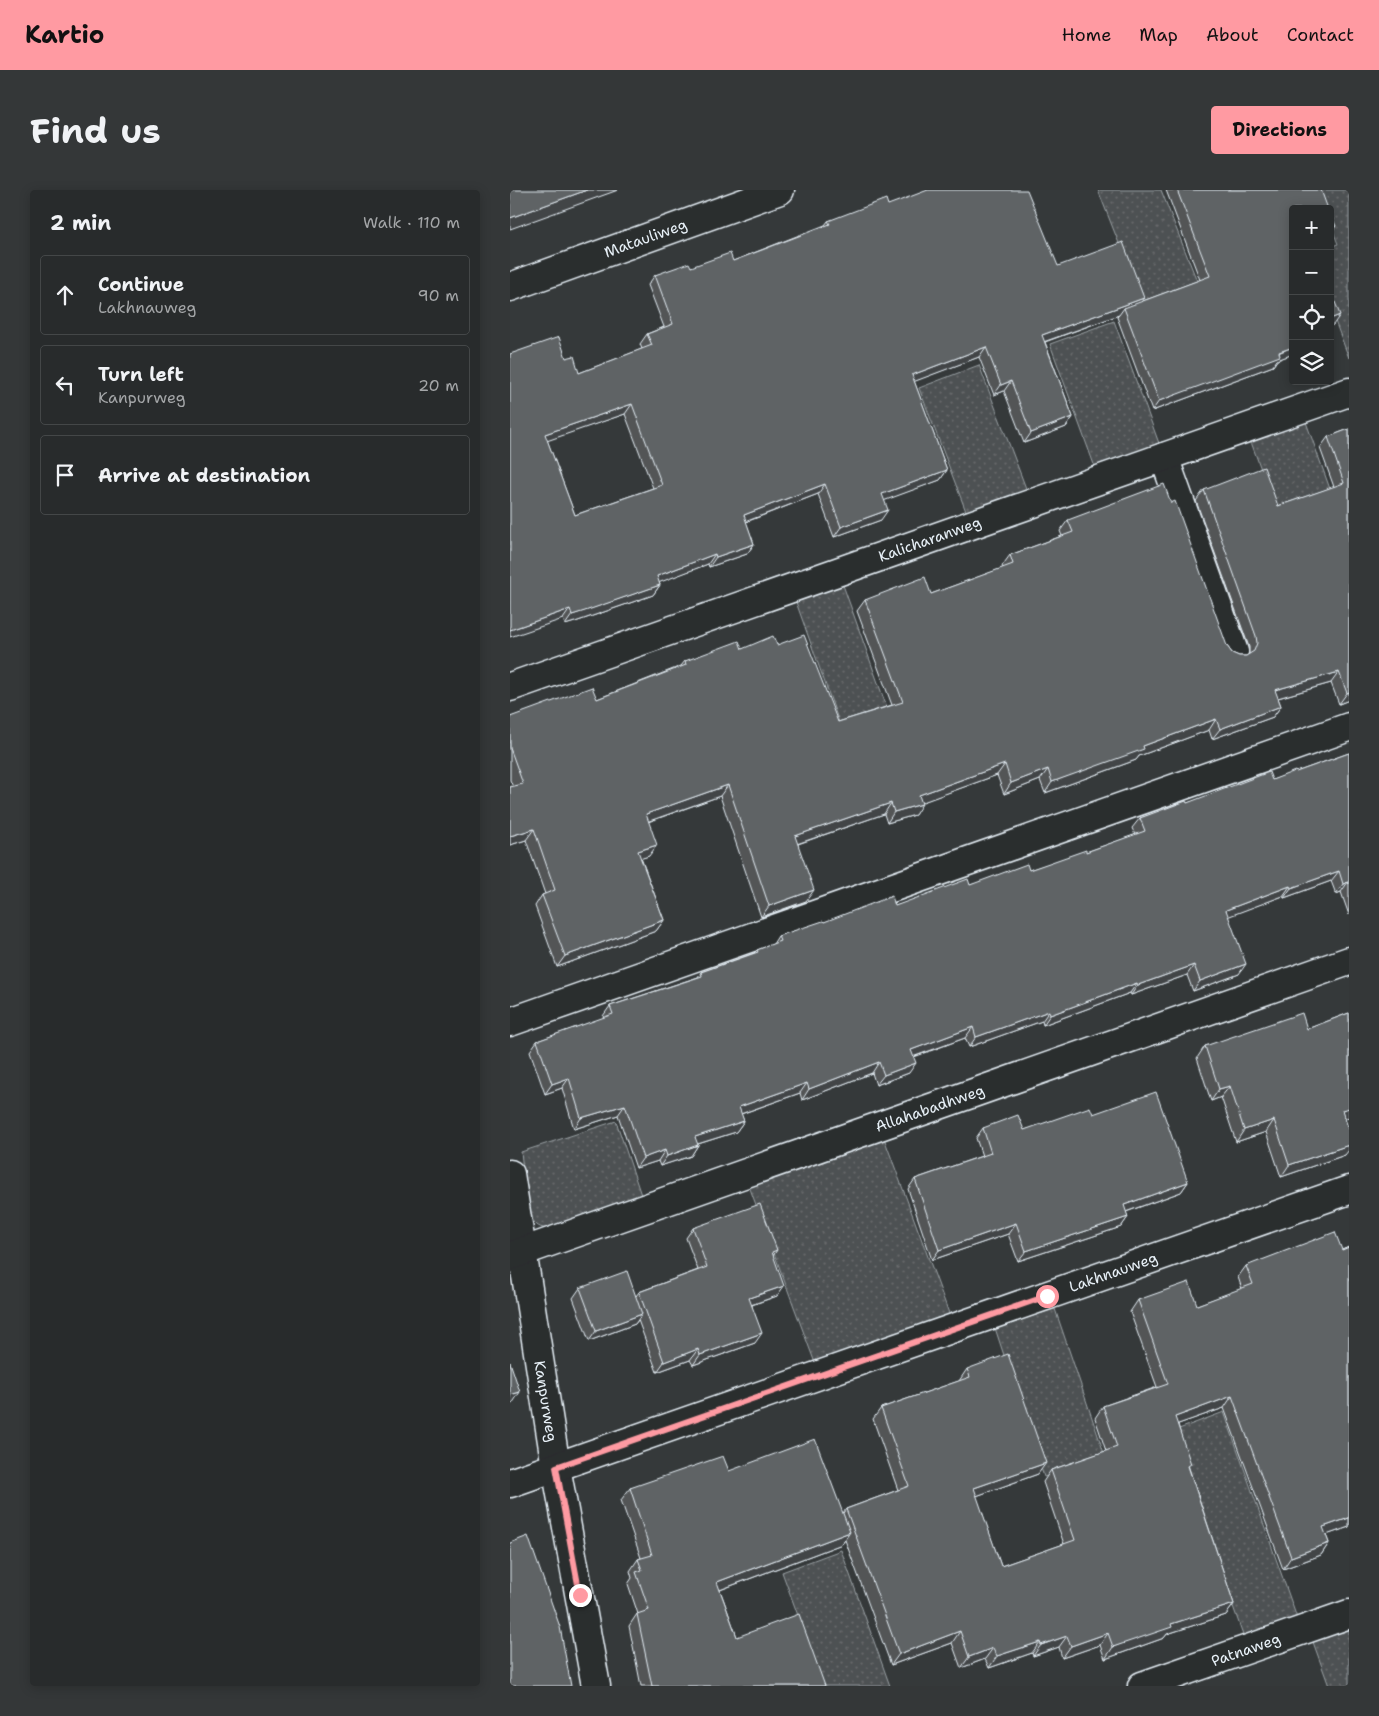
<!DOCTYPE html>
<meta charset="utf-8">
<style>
body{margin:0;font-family:"Shantell Sans",sans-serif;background:#343738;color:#f1f3f6}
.controls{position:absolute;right:15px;top:15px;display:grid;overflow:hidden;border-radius:5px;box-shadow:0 2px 12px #0003}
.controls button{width:45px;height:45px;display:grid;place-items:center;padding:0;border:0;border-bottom:1px solid #444748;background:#282b2c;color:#f1f3f6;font:25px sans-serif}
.stop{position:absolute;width:15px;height:15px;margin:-11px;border:4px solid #ff9aa2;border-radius:50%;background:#fff}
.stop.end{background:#ff9aa2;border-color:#fff;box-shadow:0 1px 5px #0008}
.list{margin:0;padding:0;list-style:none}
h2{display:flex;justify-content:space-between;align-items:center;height:65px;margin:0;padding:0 20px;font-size:21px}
h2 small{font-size:16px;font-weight:400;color:#a5a7a9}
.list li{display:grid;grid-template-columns:32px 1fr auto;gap:15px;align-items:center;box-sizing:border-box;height:80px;margin:0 10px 10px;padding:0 10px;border:1px solid #444748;border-radius:5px}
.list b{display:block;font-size:19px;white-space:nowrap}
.list p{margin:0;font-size:16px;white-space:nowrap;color:#a5a7a9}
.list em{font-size:16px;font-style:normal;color:#a5a7a9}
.icon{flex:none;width:28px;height:28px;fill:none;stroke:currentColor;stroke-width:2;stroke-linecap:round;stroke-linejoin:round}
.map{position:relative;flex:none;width:839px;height:1496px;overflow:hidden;border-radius:5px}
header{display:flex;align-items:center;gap:30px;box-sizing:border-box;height:70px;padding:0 25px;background:#ff9aa2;color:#111}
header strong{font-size:24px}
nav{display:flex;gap:28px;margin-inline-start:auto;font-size:18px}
.intro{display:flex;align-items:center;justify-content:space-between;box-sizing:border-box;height:120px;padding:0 30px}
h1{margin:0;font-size:35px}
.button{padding:12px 22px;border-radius:5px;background:#ff9aa2;color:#111;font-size:18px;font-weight:700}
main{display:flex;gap:30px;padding:0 30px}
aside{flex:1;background:#282b2c;border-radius:5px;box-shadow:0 2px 12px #0003}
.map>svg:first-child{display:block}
.grass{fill:url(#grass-dots);stroke:#9aa1a5}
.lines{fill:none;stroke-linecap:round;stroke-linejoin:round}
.minor-casing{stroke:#e8f1f8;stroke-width:31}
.minor{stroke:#2a2d2e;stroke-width:28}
.wall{fill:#525557;stroke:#e8f1f8;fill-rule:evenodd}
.shaded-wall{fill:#424547;stroke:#e8f1f8}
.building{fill:#5f6365;stroke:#e8f1f8;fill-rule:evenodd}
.route{stroke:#ff9aa2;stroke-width:6}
.labels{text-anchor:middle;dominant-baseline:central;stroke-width:5;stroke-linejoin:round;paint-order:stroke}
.street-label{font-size:15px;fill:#e8f1f8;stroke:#2a2d2e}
</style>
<header>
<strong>Kartio</strong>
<nav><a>Home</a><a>Map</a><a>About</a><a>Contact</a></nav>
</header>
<div class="intro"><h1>Find us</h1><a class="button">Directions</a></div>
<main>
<aside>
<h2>2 min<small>Walk · 110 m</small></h2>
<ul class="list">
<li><svg class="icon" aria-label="ahead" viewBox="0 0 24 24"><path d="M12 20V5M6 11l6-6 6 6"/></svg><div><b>Continue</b><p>Lakhnauweg</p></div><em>90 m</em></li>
<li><svg class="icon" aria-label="left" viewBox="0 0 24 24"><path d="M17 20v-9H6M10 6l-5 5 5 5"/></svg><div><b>Turn left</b><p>Kanpurweg</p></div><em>20 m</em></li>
<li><svg class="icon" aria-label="arrive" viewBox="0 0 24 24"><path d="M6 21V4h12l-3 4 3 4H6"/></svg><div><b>Arrive at destination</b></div></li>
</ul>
</aside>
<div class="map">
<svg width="839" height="1496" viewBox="0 0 839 1496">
<defs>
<pattern id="grass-dots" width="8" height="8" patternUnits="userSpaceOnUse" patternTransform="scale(1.25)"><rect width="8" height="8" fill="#4d5152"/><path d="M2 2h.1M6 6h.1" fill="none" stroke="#676a6c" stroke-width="1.8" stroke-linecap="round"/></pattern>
</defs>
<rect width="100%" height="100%" fill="#35393a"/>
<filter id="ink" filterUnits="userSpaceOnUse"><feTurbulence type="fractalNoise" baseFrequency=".02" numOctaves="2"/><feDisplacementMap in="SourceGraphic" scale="10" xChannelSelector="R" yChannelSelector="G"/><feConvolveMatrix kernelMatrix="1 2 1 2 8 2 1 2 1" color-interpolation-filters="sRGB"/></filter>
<g filter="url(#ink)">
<path class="grass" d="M 588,0 L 651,0 L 687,91 L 632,112 Z
M 808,0 L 839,0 L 839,168 L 820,118 L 820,57 L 828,54 L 820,33 L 820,19 L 815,19 Z
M 604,131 L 650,256 L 586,280 L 540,154 Z
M 469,175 L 517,301 L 457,324 L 409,198 Z
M 796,232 L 839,352 L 785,372 L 741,252 Z
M 333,395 L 377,518 L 330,535 L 286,412 Z
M 106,931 L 132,1008 L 45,1038 C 37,1039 29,1039 24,1032 C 16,1021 13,978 11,962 Z
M 374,948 L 440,1126 L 305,1173 L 239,996 Z
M 545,1119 L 595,1266 L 534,1287 L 485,1138 Z
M 714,1222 L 788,1431 L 735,1450 L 661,1242 Z
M 331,1360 L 380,1496 L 314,1496 L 272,1382 Z
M 839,1439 L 839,1496 L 819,1496 L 803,1452 Z"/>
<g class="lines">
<g class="minor-casing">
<g id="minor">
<path id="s1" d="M 0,97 L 270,0"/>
<path d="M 654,267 L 724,462"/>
<path id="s2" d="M 0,497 L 839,202"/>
<path d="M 0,832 L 839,537"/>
<path id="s3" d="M 0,984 L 46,1277 L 86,1496"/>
<path id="s4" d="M 0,1066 L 839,771"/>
<path id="s5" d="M 0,1293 L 839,1000"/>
<path id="s6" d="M 632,1496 L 839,1424"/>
</g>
</g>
<use href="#minor" class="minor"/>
</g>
<path class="wall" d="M 656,0 L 811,0 L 783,19 L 783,164 L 767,170 L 763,176 L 642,221 L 607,127 L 609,125 L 535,152 L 563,227 L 556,237 L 514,253 L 494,201 L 484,205 L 469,167 L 404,191 L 437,280 L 430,290 L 374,310 L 371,330 L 324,347 L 308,304 L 236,332 L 244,354 L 237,364 L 199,377 L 198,374 L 149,392 L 150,395 L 143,405 L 68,431 L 55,435 L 53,429 L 0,164 L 56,168 L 69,183 L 132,159 L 130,154 L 137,144 L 154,137 L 138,95 L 145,85 L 181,77 L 223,71 L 315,35 L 318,31 L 378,15 L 634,108 L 633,111 L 690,90 ZM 115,224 L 143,298 L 65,325 L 37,250 Z
M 839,239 L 839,510 L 829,514 L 821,493 L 768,508 L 771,516 L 763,527 L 702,549 L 699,540 L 629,566 L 626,570 L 535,603 L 530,590 L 494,604 L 487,585 L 412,612 L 405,625 L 377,633 L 374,624 L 288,654 L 296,711 L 251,727 L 210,606 L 138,632 L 139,666 L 131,668 L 154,730 L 146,741 L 47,777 L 25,716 L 32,705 L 35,704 L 16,650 L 0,655 L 0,597 L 3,597 L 0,590 L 0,527 L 87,509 L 171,476 L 175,471 L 232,459 L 267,455 L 328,532 L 382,515 L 347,421 L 355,410 L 421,404 L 493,378 L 492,376 L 500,365 L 552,346 L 550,341 L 558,330 L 717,456 L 722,463 L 729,466 L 736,466 L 739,464 L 739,457 L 686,311 L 694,300 L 768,316 L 824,297 L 810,258 L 818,247 Z
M 839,563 L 839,725 L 831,702 L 826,704 L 821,691 L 774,708 L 773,706 L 718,726 L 729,784 L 683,801 L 677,785 L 621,805 L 620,803 L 533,835 L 532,831 L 459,857 L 455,848 L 404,867 L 399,883 L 366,895 L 362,883 L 292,910 L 290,903 L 231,924 L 234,931 L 226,942 L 188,954 L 188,955 L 181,966 L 150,976 L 148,971 L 126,978 L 108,925 L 64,939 L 52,898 L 35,904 L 20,861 L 27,851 L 94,828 L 93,826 L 100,816 L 188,787 L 191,782 L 244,763 L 247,760 L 263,754 L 268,746 L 314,732 L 385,716 L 460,695 L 519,680 L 576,662 L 625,645 L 622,638 L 630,628 L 677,613 L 762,590 L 786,582 Z
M 839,823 L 839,927 L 835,928 L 835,965 L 771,987 L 756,942 L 726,952 L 711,907 L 701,911 L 687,868 L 695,856 L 797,839 Z
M 583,924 L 678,992 L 671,1002 L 616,1022 L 618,1027 L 611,1037 L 508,1071 L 498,1044 L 422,1070 L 398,999 L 405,989 L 472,966 L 466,948 L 473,938 L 514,940 Z
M 183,1038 L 267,1060 L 263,1066 L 267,1106 L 242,1115 L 245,1153 L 183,1175 L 180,1170 L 147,1182 L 128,1130 L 125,1134 L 79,1151 L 63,1108 L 70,1098 L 126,1106 L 129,1102 L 188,1080 L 176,1048 Z
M 839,1057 L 839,1337 L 816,1345 L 819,1353 L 811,1365 L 773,1379 L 714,1218 L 668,1234 L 679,1278 L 724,1414 L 716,1425 L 657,1444 L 654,1448 L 595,1469 L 590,1455 L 552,1468 L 549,1457 L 523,1466 L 522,1463 L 479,1478 L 475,1469 L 451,1478 L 442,1453 L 381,1475 L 335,1350 L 332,1354 L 210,1400 L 227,1447 L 315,1496 L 131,1496 L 119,1436 L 127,1424 L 128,1424 L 118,1394 L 122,1388 L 120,1381 L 128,1369 L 131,1368 L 111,1310 L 120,1298 L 219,1281 L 333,1323 L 336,1319 L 388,1300 L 363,1229 L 371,1218 L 449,1191 L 457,1179 L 528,1284 L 466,1306 L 491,1376 L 554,1354 L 533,1292 L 541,1280 L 596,1261 L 585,1228 L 593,1216 L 647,1197 L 620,1122 L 628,1110 L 687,1115 L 732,1099 L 728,1087 L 736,1076 L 832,1060 Z"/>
<path class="shaded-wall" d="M 77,0 L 108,0 L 0,39 L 0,28 Z
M 826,36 L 820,44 L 820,38 Z
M 634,108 L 627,118 L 614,118 L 609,125 L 525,155 L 532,145 Z
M 830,125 L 823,135 L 820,136 L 820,129 Z
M 476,157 L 469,167 L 395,195 L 402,185 Z
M 783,157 L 783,164 L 767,170 L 763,176 L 642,221 L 649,211 Z
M 501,191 L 494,201 L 484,205 L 491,195 Z
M 122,214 L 115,224 L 28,254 L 35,244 Z
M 563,227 L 556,237 L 514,253 L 521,243 Z
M 437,280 L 430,290 L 365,314 L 372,304 Z
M 315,294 L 308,304 L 227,335 L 234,325 Z
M 378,320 L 371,330 L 324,347 L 331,337 Z
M 244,354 L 237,364 L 199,377 L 206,367 Z
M 205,364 L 198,374 L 140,396 L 147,386 Z
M 150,395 L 143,405 L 68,431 L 55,435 L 62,425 Z
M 60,419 L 53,429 L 0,447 L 0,440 Z
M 829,482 L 821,493 L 757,511 L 765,500 Z
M 839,502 L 839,510 L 829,514 L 837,503 Z
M 771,516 L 763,527 L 702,549 L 710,539 Z
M 706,529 L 699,540 L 629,566 L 626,570 L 535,603 L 542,592 L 633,556 Z
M 495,574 L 487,585 L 402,616 L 409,605 Z
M 538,579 L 530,590 L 494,604 L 501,593 Z
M 218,595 L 210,606 L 128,635 L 136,624 Z
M 381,613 L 374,624 L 278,657 L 285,646 Z
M 412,614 L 405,625 L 377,633 L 384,622 Z
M 24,639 L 16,650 L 0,655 L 0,646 Z
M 147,655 L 139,666 L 120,672 L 128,661 Z
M 829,681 L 821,691 L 774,708 L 781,698 Z
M 838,692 L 831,702 L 826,704 L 833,694 Z
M 780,696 L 773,706 L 709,730 L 716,720 Z
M 304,700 L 296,711 L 251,727 L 259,716 Z
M 154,730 L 146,741 L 47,777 L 55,766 Z
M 736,774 L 729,784 L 683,801 L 690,791 Z
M 684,775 L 677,785 L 621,805 L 628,795 Z
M 627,793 L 620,803 L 533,835 L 540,825 Z
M 539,821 L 532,831 L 459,857 L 466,847 Z
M 463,837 L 455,848 L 394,870 L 401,860 Z
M 369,872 L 362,883 L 292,910 L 299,899 Z
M 406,873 L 399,883 L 366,895 L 374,885 Z
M 59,888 L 52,898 L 35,904 L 42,894 Z
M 297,893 L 290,903 L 222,927 L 229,917 Z
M 720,896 L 711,907 L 701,911 L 709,899 Z
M 115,915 L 108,925 L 64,939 L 71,928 Z
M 839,918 L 839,927 L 824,932 L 832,920 Z
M 764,930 L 756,942 L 726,952 L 734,940 Z
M 234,931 L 226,942 L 178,957 L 185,947 Z
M 188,955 L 181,966 L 150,976 L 157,966 Z
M 839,955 L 839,960 L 835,965 L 771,987 L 779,975 Z
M 155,960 L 148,971 L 126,978 L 133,968 Z
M 678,992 L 671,1002 L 607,1025 L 614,1015 Z
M 618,1027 L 611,1037 L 508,1071 L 516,1061 Z
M 506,1033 L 498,1044 L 422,1070 L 429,1060 Z
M 274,1096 L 267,1106 L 232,1118 L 239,1108 Z
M 132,1124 L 125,1134 L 79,1151 L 86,1141 Z
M 252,1143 L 245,1153 L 183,1175 L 190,1165 Z
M 188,1159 L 180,1170 L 147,1182 L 154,1172 Z
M 10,1202 L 2,1214 L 0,1214 L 0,1205 Z
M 722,1206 L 714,1218 L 657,1238 L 665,1227 Z
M 536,1273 L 528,1284 L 455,1310 L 464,1298 Z
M 839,1328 L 839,1337 L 805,1349 L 813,1337 Z
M 340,1342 L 332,1354 L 199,1404 L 207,1392 Z
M 819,1353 L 811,1365 L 773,1379 L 781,1367 Z
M 724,1414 L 716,1425 L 657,1444 L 654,1448 L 595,1469 L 603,1457 L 661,1434 Z
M 450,1441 L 442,1453 L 381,1475 L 389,1464 Z
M 598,1443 L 590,1455 L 552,1468 L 561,1456 Z
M 557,1446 L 549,1457 L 523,1466 L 531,1455 Z
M 530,1452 L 522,1463 L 479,1478 L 487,1466 Z
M 483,1458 L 475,1469 L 451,1478 L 459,1467 Z"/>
<path class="building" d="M 0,0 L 77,0 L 0,28 Z
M 418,0 L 517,0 L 548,76 L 613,52 L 634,108 L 532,145 L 563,227 L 521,243 L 501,191 L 491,195 L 476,157 L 402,185 L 437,280 L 372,304 L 378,320 L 331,337 L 315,294 L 234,325 L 244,354 L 206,367 L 205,364 L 147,386 L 150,395 L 75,421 L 62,425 L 60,419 L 0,440 L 0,164 L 49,147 L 56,168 L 64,166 L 69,183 L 142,155 L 137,144 L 163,134 L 145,85 L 179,73 L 181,77 L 220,63 L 223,71 L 320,34 L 318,31 L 376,9 L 378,15 ZM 122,214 L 152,295 L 65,325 L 35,244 Z
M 667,0 L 811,0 L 818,19 L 783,19 L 783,157 L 769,162 L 770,166 L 649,211 L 614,118 L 700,86 Z
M 820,23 L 826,36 L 820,38 Z
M 820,99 L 830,125 L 820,129 Z
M 839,239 L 839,502 L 837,503 L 829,482 L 765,500 L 771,516 L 710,539 L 706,529 L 633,556 L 634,559 L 542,592 L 538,579 L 501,593 L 495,574 L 409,605 L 412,614 L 384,622 L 381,613 L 285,646 L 304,700 L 259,716 L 218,595 L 136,624 L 147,655 L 128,661 L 154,730 L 55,766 L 32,705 L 45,700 L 24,639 L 0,646 L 0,597 L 13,594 L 0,558 L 0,527 L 82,497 L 87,509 L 176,475 L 175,471 L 229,451 L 232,459 L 263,446 L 267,455 L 294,445 L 328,532 L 393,512 L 355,410 L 415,387 L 421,404 L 503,374 L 500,365 L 563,342 L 558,330 L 654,294 L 661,313 L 665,311 L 717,456 L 722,463 L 729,466 L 736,466 L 744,461 L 747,453 L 746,446 L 694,300 L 754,277 L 768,316 L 834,293 L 818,247 Z
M 839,563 L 839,694 L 838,692 L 833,694 L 829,681 L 781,698 L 780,696 L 716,720 L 736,774 L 690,791 L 684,775 L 628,795 L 627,793 L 540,825 L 539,821 L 466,847 L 463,837 L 401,860 L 406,873 L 374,885 L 369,872 L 299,899 L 297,893 L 229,917 L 234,931 L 185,947 L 188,955 L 157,966 L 155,960 L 133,968 L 115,915 L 71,928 L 59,888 L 42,894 L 27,851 L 103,824 L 100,816 L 192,786 L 191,782 L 248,762 L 247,760 L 270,751 L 268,746 L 313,731 L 314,732 L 382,706 L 385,716 L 458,689 L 460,695 L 517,674 L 519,680 L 576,660 L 576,662 L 635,641 L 630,628 L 676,611 L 677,613 L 759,582 L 762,590 L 785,581 L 786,582 Z
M 792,823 L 797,839 L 839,823 L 839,918 L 832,920 L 839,940 L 839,955 L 779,975 L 764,930 L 734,940 L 720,896 L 709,899 L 695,856 Z
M 646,902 L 678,992 L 614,1015 L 618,1027 L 516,1061 L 506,1033 L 429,1060 L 405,989 L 481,963 L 473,938 L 508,925 L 514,940 L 580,917 L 583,924 Z
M 250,1014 L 267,1060 L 262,1062 L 274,1096 L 239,1108 L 252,1143 L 190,1165 L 188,1159 L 154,1172 L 129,1102 L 197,1077 L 183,1038 Z
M 825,1042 L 832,1060 L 839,1057 L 839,1328 L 813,1337 L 819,1353 L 781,1367 L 722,1206 L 665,1227 L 681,1274 L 678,1276 L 724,1414 L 661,1434 L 662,1437 L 603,1457 L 598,1443 L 561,1456 L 557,1446 L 531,1455 L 530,1452 L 487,1466 L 483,1458 L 459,1467 L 450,1441 L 389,1464 L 336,1319 L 399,1296 L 371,1218 L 460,1187 L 457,1179 L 498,1164 L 536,1273 L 464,1298 L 491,1376 L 565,1350 L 541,1280 L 607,1257 L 593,1216 L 658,1194 L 628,1110 L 679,1092 L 687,1115 L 743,1094 L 736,1076 Z
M 117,1081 L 132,1124 L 86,1141 L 70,1098 Z
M 0,1172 L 10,1202 L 0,1205 Z
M 305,1249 L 340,1342 L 207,1392 L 227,1447 L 289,1424 L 315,1496 L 142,1496 L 127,1424 L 139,1420 L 126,1382 L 132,1380 L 128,1369 L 142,1365 L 120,1298 L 213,1266 L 219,1281 Z
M 18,1346 L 50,1437 L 61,1496 L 0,1496 L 0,1353 Z"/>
</g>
<g class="lines" filter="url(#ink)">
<path class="route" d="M 70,1405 L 46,1277 L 537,1106"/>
</g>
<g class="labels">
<g class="street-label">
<text stroke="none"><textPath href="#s1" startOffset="144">Matauliweg</textPath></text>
<text stroke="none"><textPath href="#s2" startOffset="445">Kalicharanweg</textPath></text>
<text stroke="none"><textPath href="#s4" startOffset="445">Allahabadhweg</textPath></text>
<text stroke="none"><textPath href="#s5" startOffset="639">Lakhnauweg</textPath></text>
<text stroke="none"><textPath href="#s3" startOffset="230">Kanpurweg</textPath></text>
<text stroke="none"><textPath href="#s6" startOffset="110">Patnaweg</textPath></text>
</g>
</g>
</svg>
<div class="controls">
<button>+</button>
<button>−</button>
<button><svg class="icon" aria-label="locate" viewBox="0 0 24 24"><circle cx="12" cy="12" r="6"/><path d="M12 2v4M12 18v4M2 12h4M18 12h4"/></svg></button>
<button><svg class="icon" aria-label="layers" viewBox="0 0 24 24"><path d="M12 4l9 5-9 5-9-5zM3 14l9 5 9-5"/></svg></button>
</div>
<div class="stop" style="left:537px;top:1106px"></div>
<div class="stop end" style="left:70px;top:1405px"></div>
</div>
</main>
